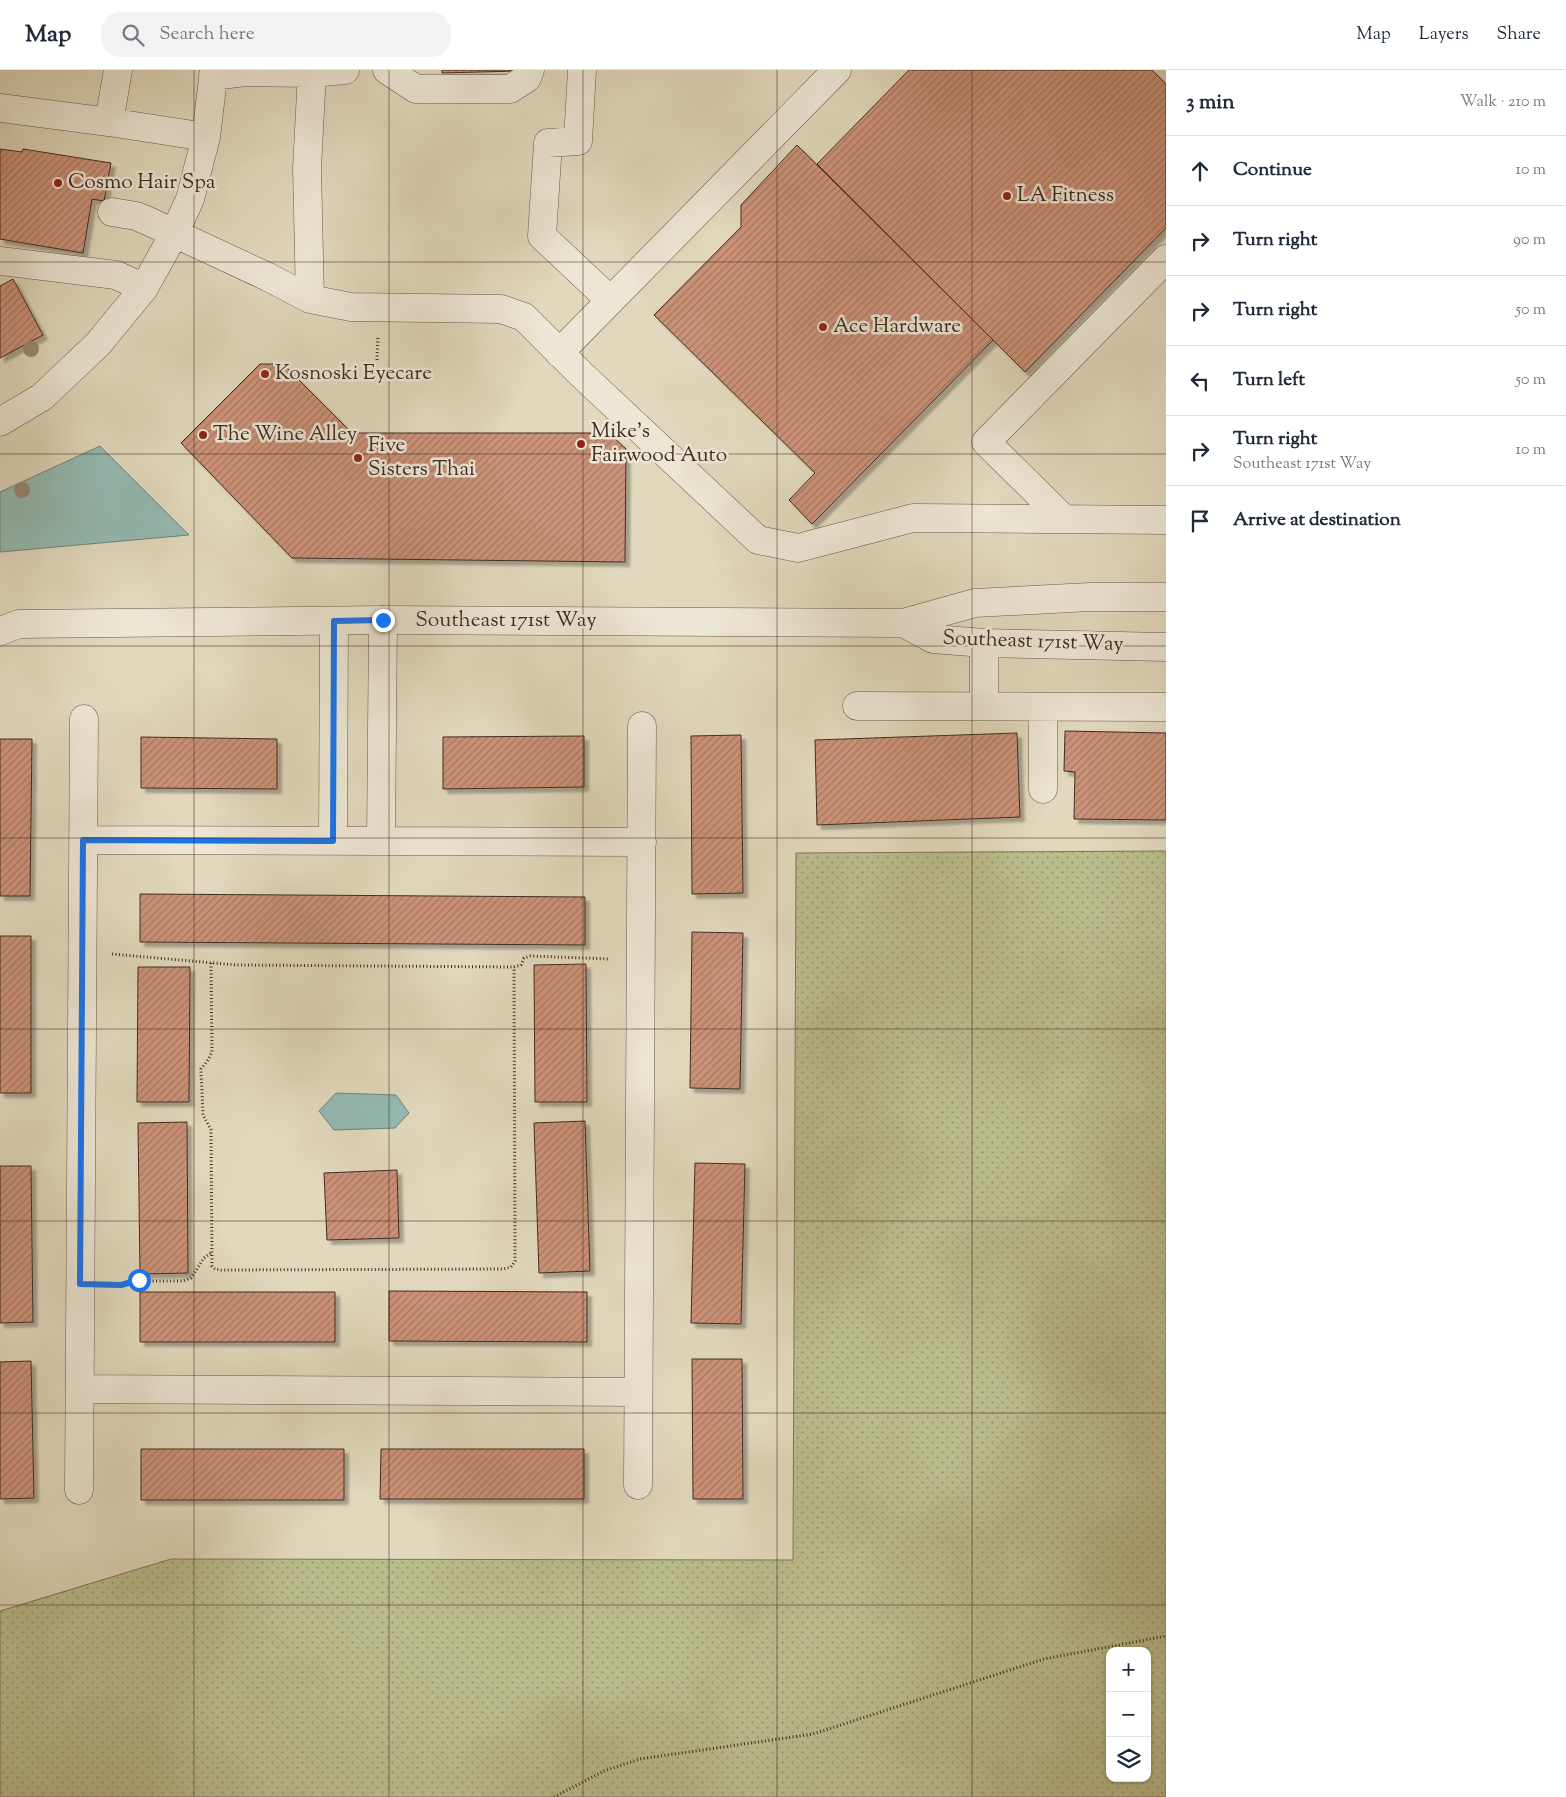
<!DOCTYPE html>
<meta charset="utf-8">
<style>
body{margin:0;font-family:"Sorts Mill Goudy",serif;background:#f2f2f3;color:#1f2937}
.controls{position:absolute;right:15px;bottom:15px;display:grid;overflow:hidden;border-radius:10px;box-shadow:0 1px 4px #0004}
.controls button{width:45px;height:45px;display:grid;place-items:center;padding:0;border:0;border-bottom:1px solid #e0e1e3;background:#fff;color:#1f2937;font:25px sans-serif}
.stop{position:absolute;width:15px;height:15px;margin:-11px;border:4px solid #1a73e8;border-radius:50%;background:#fff}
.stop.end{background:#1a73e8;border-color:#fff;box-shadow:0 1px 5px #0008}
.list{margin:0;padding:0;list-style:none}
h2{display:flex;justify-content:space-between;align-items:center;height:65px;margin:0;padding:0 20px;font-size:21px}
h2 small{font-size:16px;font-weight:400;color:#747a83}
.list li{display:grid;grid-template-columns:32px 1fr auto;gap:15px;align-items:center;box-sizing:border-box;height:70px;padding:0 20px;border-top:1px solid #e0e1e3}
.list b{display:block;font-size:19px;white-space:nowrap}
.list p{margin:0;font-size:16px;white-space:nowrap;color:#747a83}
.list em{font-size:16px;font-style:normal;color:#747a83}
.icon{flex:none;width:28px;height:28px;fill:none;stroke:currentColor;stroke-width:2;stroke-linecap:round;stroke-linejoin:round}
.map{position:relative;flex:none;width:1166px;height:1727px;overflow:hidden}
header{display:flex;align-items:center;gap:30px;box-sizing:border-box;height:70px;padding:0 25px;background:#fff;border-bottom:1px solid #e0e1e3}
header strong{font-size:24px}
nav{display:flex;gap:28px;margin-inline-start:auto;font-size:18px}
.search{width:350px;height:45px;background:#f2f2f3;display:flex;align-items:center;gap:12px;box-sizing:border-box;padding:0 18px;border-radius:20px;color:#747a83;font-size:19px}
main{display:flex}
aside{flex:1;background:#fff}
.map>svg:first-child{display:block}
.grass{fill:url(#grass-dots);stroke:#7e7457;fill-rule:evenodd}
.water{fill:#94bab2;stroke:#738178}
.building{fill:url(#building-hatch);stroke:#422b22;filter:url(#shadow)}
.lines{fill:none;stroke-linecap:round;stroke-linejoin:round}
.minor-casing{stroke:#6a5649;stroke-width:29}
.path{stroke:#422b22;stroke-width:3;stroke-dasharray:1 2.5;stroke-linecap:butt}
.minor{stroke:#ece6d4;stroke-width:28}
.tree{fill:#978973}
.route{stroke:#1a73e8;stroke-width:6}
.grid{fill:none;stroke:#422b22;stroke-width:1;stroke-opacity:0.55}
.poi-dot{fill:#8f2418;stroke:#ece6d4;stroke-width:2}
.labels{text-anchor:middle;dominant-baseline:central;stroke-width:5;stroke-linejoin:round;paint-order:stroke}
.poi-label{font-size:21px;fill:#422b22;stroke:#ece6d4;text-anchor:start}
.street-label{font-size:21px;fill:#422b22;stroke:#ece6d4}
</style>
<header>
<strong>Map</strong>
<div class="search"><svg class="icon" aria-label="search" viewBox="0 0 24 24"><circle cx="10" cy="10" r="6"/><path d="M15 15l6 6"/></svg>Search here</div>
<nav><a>Map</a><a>Layers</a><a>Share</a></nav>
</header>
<main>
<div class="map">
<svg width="1166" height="1727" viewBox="0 0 1166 1727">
<defs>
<pattern id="grass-dots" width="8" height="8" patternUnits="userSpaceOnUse" patternTransform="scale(1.25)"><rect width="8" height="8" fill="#babc8c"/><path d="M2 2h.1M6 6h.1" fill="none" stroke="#999972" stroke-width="1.8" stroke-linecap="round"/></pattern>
<pattern id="building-hatch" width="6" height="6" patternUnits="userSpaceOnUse" patternTransform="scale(1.25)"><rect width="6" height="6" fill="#cc9279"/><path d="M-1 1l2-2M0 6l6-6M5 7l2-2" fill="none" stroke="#a77763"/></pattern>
<filter id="shadow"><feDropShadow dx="4.5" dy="4.5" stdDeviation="1" flood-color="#0004"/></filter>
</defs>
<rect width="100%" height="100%" fill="#e1d8bd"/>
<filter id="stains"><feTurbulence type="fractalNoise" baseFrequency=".004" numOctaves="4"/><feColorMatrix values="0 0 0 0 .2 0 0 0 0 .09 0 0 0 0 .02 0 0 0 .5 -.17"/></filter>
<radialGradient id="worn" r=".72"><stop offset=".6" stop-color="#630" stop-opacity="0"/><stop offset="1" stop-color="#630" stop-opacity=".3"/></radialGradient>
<path class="grass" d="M 1166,781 L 1166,1727 L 0,1727 L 0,1541 L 171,1489 L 793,1490 L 796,783 ZM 1110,1581 L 1147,1581 L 1147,1708 L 1110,1708 Z"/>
<path class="water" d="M 100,376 L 189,465 L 0,482 L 0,422 Z
M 336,1023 L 396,1025 L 409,1043 L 395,1058 L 334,1060 L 319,1041 Z"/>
<path class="building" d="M 442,0 L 518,0 L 518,1 L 442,3 Z
M 909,0 L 1152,0 L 1166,14 L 1166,158 L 1025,302 L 817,94 Z
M 797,75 L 993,270 L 812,454 L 789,430 L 815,403 L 654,245 L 741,157 L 741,135 Z
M 0,79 L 22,82 L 23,79 L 111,93 L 104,131 L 92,129 L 83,183 L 0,169 Z
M 13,209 L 43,265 L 0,288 L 0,216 Z
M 260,294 L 283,294 L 352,363 L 609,363 L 626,379 L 625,492 L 292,488 L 181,373 Z
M 1065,661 L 1166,663 L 1166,750 L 1074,749 L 1075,702 L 1064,701 Z
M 1017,663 L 1020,747 L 817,755 L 815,670 Z
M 741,665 L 743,823 L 692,824 L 691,666 Z
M 584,666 L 584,717 L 443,719 L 443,667 Z
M 141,667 L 277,669 L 277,719 L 141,718 Z
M 0,669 L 32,669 L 30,826 L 0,826 Z
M 140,824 L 585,827 L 585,875 L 140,872 Z
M 692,862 L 743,863 L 740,1019 L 690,1018 Z
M 0,866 L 31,866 L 31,1023 L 0,1023 Z
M 586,894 L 587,1032 L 535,1032 L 534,895 Z
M 138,897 L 190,897 L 189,1032 L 137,1032 Z
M 585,1051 L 590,1201 L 539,1203 L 534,1053 Z
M 187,1052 L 188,1203 L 140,1204 L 138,1053 Z
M 695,1093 L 745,1094 L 741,1254 L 691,1253 Z
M 0,1096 L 31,1096 L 33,1252 L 0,1253 Z
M 397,1100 L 399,1168 L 327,1170 L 324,1103 Z
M 389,1221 L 587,1222 L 587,1272 L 389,1271 Z
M 140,1222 L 335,1222 L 335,1272 L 140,1272 Z
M 692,1289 L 742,1289 L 743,1429 L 693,1429 Z
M 31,1291 L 34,1428 L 0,1429 L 0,1292 Z
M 141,1379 L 344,1379 L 344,1430 L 141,1430 Z
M 381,1379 L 584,1379 L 584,1429 L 380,1429 Z"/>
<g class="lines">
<g class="minor-casing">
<path id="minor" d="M 312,0 L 312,3 L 345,0
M 387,0 L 416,19 L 510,19 L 527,8 L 530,0
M 582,0 L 578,71 L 548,73 L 542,166 L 610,230
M 213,6 L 245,2 L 312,3 L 307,98 L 310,229
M 0,38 L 109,52 L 206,67
M 109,52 L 118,0
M 112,142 L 136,146 L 148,151 L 268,207 L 310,229 L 351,237 L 501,239 L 524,247 L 581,304 L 758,470 L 798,478 L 913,448 L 1166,450
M 0,191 L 116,205 L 144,218
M 559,283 L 837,0
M 0,352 L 42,327 L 98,274 L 144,218 L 174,164 L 190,129 L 206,67 L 214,0
M 1064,449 L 986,372 L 1166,189
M 903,553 L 933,569 L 984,573 L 1166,577
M 0,561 L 19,554 L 383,550 L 903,553 L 975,533 L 1090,527 L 1166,527
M 984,573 L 984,636
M 857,636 L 1166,637
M 1043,719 L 1043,637
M 83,770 L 642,772
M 333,771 L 334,551
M 381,771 L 383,550
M 80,1319 L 638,1322
M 638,1415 L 642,656
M 79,1420 L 84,649"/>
</g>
<path class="path" d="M 377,290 L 378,266
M 112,884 L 236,895 L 514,897 L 521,895 L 524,888 L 530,886 L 610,889
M 211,893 L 212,982 L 208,990 L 201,999 L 203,1045 L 211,1060 L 212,1196 L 215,1199 L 221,1200 L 503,1199 L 511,1197 L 515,1191 L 515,1181 L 514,897
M 111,1215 L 121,1215 L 139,1211 L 183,1211 L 191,1208 L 204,1188 L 211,1183
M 554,1727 L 604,1701 L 640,1689 L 813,1664 L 1044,1589 L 1166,1566"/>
<use href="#minor" class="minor"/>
</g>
<g class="tree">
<circle cx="31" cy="279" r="8"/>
<circle cx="22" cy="420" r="8"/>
</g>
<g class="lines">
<path class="route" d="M 139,1210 L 121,1215 L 80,1214 L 83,770 L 333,771 L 334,551 L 383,550"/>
</g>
<path class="grid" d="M 194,0 L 194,1727M 389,0 L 389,1727M 583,0 L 583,1727M 777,0 L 777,1727M 972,0 L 972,1727M 0,192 L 1166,192M 0,384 L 1166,384M 0,576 L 1166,576M 0,768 L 1166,768M 0,959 L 1166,959M 0,1151 L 1166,1151M 0,1343 L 1166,1343M 0,1535 L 1166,1535"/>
<g class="poi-dot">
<circle cx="58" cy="113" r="5"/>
<circle cx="1007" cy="126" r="5"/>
<circle cx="823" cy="257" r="5"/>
<circle cx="265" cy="304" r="5"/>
<circle cx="203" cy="365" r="5"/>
<circle cx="581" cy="374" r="5"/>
<circle cx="358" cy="388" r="5"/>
</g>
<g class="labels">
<g class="poi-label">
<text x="68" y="113">Cosmo Hair Spa</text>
<text x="1017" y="126">LA Fitness</text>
<text x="833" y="257">Ace Hardware</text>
<text x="275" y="304">Kosnoski Eyecare</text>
<text x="591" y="362">Mike's<tspan x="591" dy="24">Fairwood Auto</tspan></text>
<text x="213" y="365">The Wine Alley</text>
<text x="368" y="376">Five<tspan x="368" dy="24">Sisters Thai</tspan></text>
</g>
<g class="street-label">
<text x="506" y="551">Southeast 171st Way</text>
<text transform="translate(1033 572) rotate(2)">Southeast 171st Way</text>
</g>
</g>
<rect width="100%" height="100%" filter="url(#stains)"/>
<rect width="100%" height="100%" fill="url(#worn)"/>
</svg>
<div class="controls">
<button>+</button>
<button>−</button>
<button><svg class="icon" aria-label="layers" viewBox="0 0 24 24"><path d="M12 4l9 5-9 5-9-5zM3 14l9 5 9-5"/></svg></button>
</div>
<div class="stop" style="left:139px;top:1210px"></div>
<div class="stop end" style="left:383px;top:550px"></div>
</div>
<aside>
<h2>3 min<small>Walk · 210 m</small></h2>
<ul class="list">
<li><svg class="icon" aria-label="ahead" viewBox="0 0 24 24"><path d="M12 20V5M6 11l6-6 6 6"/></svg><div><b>Continue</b></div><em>10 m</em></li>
<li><svg class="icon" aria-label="right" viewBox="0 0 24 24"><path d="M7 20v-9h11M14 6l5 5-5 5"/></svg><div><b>Turn right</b></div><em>90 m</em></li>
<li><svg class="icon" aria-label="right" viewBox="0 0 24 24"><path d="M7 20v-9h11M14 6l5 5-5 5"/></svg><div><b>Turn right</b></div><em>50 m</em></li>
<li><svg class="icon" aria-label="left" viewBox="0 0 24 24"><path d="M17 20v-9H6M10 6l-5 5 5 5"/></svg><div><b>Turn left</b></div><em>50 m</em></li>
<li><svg class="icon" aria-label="right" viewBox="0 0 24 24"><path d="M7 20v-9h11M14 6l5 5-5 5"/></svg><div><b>Turn right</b><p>Southeast 171st Way</p></div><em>10 m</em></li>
<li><svg class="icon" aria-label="arrive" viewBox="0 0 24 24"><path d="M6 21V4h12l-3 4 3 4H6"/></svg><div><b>Arrive at destination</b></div></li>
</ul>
</aside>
</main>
